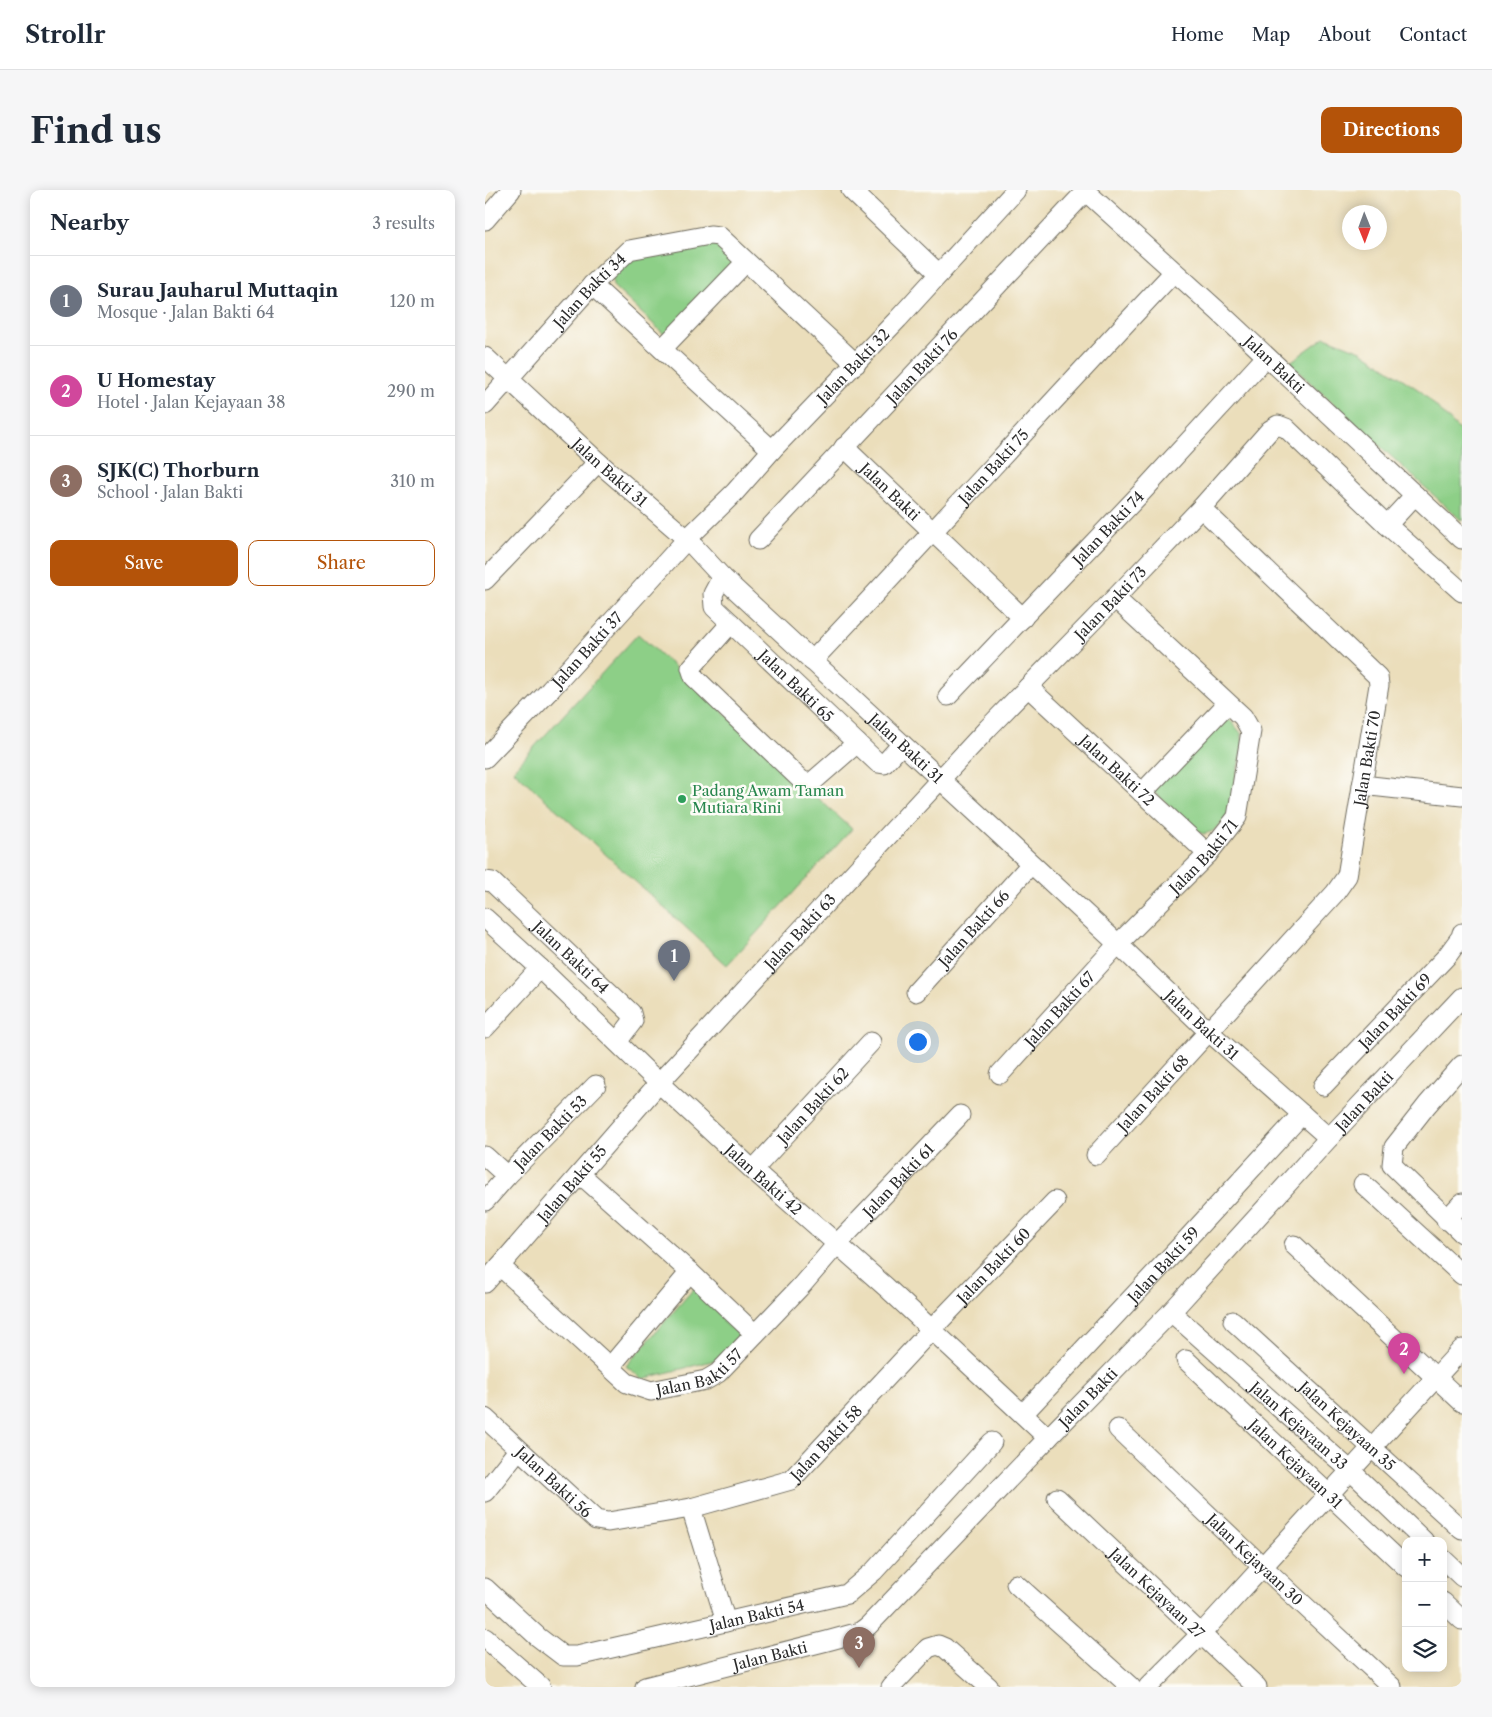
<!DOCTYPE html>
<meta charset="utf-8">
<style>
body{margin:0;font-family:"Libre Caslon Text",serif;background:#f6f6f7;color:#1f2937}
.controls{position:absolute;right:15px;bottom:15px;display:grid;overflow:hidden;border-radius:10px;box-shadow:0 2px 12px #0003}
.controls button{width:45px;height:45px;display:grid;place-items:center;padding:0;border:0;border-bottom:1px solid #e0e1e3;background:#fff;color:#1f2937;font:25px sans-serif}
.compass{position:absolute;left:857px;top:15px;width:45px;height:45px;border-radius:50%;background:#fff;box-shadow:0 2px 12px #0003;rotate:179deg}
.you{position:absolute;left:432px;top:851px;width:18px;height:18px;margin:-12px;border:4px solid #fff;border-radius:50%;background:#1a73e8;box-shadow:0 0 0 8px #1a73e833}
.badge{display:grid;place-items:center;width:32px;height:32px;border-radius:50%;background:#b45309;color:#fff;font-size:16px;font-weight:700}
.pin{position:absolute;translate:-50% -41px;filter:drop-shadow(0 1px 2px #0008)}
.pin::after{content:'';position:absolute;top:26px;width:18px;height:15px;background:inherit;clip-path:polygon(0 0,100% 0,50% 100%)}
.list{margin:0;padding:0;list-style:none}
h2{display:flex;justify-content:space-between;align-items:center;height:65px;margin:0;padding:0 20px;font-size:21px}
h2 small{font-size:16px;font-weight:400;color:#747a83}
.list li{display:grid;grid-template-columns:32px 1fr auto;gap:15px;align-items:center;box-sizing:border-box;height:90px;padding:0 20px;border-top:1px solid #e0e1e3}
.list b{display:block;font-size:19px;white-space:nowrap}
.list p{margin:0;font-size:16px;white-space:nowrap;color:#747a83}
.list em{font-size:16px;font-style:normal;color:#747a83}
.actions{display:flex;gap:10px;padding:15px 20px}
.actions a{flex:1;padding:11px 0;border:1px solid #b45309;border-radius:10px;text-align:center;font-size:18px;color:#b45309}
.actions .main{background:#b45309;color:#fff}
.icon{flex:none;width:28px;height:28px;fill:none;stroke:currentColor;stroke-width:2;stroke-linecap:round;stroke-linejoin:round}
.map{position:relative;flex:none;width:977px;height:1497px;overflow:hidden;border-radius:10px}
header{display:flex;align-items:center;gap:30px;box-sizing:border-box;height:70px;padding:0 25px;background:#fff;border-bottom:1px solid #e0e1e3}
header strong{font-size:24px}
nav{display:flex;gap:28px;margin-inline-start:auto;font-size:18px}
.intro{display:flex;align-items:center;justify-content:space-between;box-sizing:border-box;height:120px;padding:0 30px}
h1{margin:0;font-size:35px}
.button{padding:12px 22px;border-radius:10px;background:#b45309;color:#fff;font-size:18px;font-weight:700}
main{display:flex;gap:30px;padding:0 30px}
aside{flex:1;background:#fff;border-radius:10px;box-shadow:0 2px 12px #0003}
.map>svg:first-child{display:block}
.green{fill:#8dcf87;stroke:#5c7d59}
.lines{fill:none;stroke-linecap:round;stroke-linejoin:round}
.minor-casing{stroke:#6e6a5d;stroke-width:21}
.minor{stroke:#fff;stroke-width:19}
.leisure-dot{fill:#2e9e5b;stroke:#fdfcf7;stroke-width:2}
.labels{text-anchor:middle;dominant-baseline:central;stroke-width:5;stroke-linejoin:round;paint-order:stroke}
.street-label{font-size:15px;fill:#2b2b2b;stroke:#fdfcf7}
.leisure-label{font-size:15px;fill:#27864d;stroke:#fdfcf7;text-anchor:start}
</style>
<header>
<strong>Strollr</strong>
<nav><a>Home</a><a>Map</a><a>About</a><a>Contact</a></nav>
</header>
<div class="intro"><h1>Find us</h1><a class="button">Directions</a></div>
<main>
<aside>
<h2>Nearby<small>3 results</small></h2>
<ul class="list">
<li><span class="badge" style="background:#6b7280">1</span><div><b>Surau Jauharul Muttaqin</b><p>Mosque · Jalan Bakti 64</p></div><em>120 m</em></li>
<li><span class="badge" style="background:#d1479c">2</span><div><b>U Homestay</b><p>Hotel · Jalan Kejayaan 38</p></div><em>290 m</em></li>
<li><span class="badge" style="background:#8d6e63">3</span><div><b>SJK(C) Thorburn</b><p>School · Jalan Bakti</p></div><em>310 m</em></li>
</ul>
<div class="actions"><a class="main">Save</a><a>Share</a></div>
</aside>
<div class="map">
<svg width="977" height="1497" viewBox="0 0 977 1497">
<rect width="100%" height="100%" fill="#fdfcf7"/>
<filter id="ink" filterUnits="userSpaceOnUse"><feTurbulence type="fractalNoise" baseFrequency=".02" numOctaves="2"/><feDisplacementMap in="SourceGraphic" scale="10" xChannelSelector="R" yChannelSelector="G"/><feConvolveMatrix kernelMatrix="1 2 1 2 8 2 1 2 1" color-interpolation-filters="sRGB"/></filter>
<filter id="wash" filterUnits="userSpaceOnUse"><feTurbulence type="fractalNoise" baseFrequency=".0096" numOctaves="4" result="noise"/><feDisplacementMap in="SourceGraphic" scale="20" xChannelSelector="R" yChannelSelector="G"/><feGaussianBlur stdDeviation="1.12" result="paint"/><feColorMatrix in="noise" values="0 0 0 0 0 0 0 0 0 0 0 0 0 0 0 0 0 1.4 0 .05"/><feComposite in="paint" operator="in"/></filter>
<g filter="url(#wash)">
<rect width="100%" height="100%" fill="#ebdebb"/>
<path class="green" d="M 225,50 L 253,75 L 182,147 L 128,96 L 127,88 L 145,66 Z
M 840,147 L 876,161 L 937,202 L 977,243 L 977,331 L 804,173 Z
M 153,444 L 367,639 L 242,775 L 28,580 Z
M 740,524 L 756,543 L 758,554 L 742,627 L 728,641 L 719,644 L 713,642 L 667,600 Z
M 211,1096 L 262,1144 L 235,1169 L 157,1189 L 141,1176 Z"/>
</g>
<g filter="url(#ink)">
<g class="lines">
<g class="minor-casing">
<g id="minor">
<path d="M 366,0 L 454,84"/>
<path id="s1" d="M 599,0 L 733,121 L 977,349"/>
<path d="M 0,30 L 26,0"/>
<path d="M 107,95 L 287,260"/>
<path d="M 177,159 L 261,72"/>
<path id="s2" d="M 0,167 L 113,272 L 202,349 L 237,387 L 633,754 L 723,841 L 844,948"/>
<path id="s3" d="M 0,215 L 107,95 L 144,60 L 225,45 L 234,46 L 371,174"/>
<path id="s4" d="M 359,257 L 538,428"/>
<path d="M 930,305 L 902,335 L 977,402"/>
<path id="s5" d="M 273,350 L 600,2"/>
<path id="s6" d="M 237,387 L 228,404 L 229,417 L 393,573 L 399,574 L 417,554"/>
<path d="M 0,390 L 113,272"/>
<path d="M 246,433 L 206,478 L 209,487 L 316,590 L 325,594 L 372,553"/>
<path id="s7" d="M 327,471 C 449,342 567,211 689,82"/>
<path id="s8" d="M 543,497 L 723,664"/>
<path id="s9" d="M 463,506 L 658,301 L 781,167"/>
<path id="s10" d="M 0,568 L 65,500 L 202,349 L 250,302 L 287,260 L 413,129 L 531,0"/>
<path d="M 877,595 L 977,606"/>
<path d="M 657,603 L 742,514"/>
<path id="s11" d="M 0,691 L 7,692 L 146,823 L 148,831 L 132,852"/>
<path id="s12" d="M 0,728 L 55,778 L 174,893 L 268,980 L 401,1097 L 563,1248"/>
<path id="s13" d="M 431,802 L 546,674"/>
<path d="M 0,838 L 55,778"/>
<path d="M 977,875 L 942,915 L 909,957 L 907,975 L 977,1043"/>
<path id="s14" d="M 515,884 L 633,754 L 723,664 L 752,627 L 766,541 L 758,527 L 630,408"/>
<path id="s15" d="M 838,896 L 962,766 L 976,747 L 977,743"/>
<path id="s16" d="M 611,965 L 850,703 L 862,686 L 894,495 L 893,487 L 716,318"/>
<path d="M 0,966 L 22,986"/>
<path id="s17" d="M 268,980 L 386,852"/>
<path d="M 95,984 L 205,1082 L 270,1144"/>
<path d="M 878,994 L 977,1085"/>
<path id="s18" d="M 0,1011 L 22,986 L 111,895"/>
<path d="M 961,1030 L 977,1013"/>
<path d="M 809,1055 L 977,1212"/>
<path id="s19" d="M 15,1076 L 142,1193 L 166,1201 L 221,1190 L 233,1183 L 317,1095 L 352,1054 L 475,925"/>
<path id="s20" d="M 0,1093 L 174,893 L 503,538 L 630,408 L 716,318 L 785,240 L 793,235 L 801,238 L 902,335"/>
<path id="s21" d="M 686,1122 L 866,1281 L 939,1351"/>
<path id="s22" d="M 748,1131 L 977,1340"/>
<path id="s23" d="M 701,1170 L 921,1377"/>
<path d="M 125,1177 L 205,1082"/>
<path id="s24" d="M 538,1224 L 702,1049 L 817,924"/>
<path id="s25" d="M 0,1228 L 111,1330 L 123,1332 L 206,1318 L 306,1290 L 447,1139 L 570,1011"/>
<path id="s26" d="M 633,1239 L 778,1377 L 907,1497"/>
<path d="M 0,1302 L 33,1260"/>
<path id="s27" d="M 572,1308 L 772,1497"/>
<path d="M 206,1318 L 241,1432"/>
<path d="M 958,1369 L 977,1387"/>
<path d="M 531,1394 L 646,1497"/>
<path id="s28" d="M 0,1398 L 53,1447 L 78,1466 L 92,1466 L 362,1404 L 389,1381 L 507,1252"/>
<path d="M 958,1412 L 977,1430"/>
<path d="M 0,1448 L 56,1497"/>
<path id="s29" d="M 160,1497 L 342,1451 L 375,1442 L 383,1436 L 563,1248 L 686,1122 L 844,948 L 977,807"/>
<path d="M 406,1497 L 443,1458 L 453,1455 L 460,1458 L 504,1497"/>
<path d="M 663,1497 L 716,1444 L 977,1159"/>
</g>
</g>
<use href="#minor" class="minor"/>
</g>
</g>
<circle class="leisure-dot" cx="197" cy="609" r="5"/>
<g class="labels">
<g class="street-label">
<text stroke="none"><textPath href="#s3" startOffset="155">Jalan Bakti 34</textPath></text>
<text stroke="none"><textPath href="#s1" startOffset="258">Jalan Bakti</textPath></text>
<text stroke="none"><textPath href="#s5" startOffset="239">Jalan Bakti 76</textPath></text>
<text stroke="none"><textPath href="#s10" startOffset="538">Jalan Bakti 32</textPath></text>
<text stroke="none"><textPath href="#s7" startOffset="266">Jalan Bakti 75</textPath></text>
<text stroke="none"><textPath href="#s2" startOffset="170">Jalan Bakti 31</textPath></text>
<text stroke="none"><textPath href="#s4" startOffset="64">Jalan Bakti</textPath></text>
<text stroke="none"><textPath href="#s9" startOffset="232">Jalan Bakti 74</textPath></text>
<text stroke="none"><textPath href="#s20" startOffset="924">Jalan Bakti 73</textPath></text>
<text stroke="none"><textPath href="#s10" startOffset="149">Jalan Bakti 37</textPath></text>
<text stroke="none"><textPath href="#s6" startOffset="146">Jalan Bakti 65</textPath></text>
<text stroke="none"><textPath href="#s2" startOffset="575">Jalan Bakti 31</textPath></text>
<text stroke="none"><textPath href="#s16" startOffset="495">Jalan Bakti 70</textPath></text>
<text stroke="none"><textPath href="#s8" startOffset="122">Jalan Bakti 72</textPath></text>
<text stroke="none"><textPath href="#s14" startOffset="298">Jalan Bakti 71</textPath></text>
<text stroke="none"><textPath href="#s13" startOffset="86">Jalan Bakti 66</textPath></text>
<text stroke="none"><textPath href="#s20" startOffset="472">Jalan Bakti 63</textPath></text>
<text stroke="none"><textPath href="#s11" startOffset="116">Jalan Bakti 64</textPath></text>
<text stroke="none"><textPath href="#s14" startOffset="88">Jalan Bakti 67</textPath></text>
<text stroke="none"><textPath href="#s15" startOffset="104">Jalan Bakti 69</textPath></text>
<text stroke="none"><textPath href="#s2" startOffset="980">Jalan Bakti 31</textPath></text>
<text stroke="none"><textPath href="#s16" startOffset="84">Jalan Bakti 68</textPath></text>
<text stroke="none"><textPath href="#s29" startOffset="954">Jalan Bakti</textPath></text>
<text stroke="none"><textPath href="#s17" startOffset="88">Jalan Bakti 62</textPath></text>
<text stroke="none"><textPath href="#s18" startOffset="95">Jalan Bakti 53</textPath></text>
<text stroke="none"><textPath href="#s12" startOffset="382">Jalan Bakti 42</textPath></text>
<text stroke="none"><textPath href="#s19" startOffset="532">Jalan Bakti 61</textPath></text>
<text stroke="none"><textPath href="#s20" startOffset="132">Jalan Bakti 55</textPath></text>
<text stroke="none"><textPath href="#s25" startOffset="646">Jalan Bakti 60</textPath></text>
<text stroke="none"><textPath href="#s24" startOffset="205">Jalan Bakti 59</textPath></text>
<text stroke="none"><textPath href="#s19" startOffset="251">Jalan Bakti 57</textPath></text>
<text stroke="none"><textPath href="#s29" startOffset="549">Jalan Bakti</textPath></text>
<text stroke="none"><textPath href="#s21" startOffset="171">Jalan Kejayaan 33</textPath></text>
<text stroke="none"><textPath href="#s22" startOffset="155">Jalan Kejayaan 35</textPath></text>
<text stroke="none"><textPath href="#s25" startOffset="402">Jalan Bakti 58</textPath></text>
<text stroke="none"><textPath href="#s23" startOffset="151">Jalan Kejayaan 31</textPath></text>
<text stroke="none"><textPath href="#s25" startOffset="94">Jalan Bakti 56</textPath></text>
<text stroke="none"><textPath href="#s26" startOffset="189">Jalan Kejayaan 30</textPath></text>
<text stroke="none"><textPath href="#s27" startOffset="138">Jalan Kejayaan 27</textPath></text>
<text stroke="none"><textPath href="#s28" startOffset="302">Jalan Bakti 54</textPath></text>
<text stroke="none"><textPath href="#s29" startOffset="129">Jalan Bakti</textPath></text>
</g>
<g class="leisure-label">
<text x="207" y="600">Padang Awam Taman<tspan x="207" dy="17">Mutiara Rini</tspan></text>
</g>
</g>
</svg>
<div class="controls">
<button>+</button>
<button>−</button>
<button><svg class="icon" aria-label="layers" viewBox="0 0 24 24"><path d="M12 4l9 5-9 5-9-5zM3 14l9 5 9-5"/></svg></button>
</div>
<svg class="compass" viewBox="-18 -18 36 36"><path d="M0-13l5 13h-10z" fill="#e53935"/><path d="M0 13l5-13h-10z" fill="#747a83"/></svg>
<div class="you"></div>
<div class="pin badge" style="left:189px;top:791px;background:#6b7280">1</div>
<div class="pin badge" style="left:919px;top:1184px;background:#d1479c">2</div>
<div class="pin badge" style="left:374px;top:1478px;background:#8d6e63">3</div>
</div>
</main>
